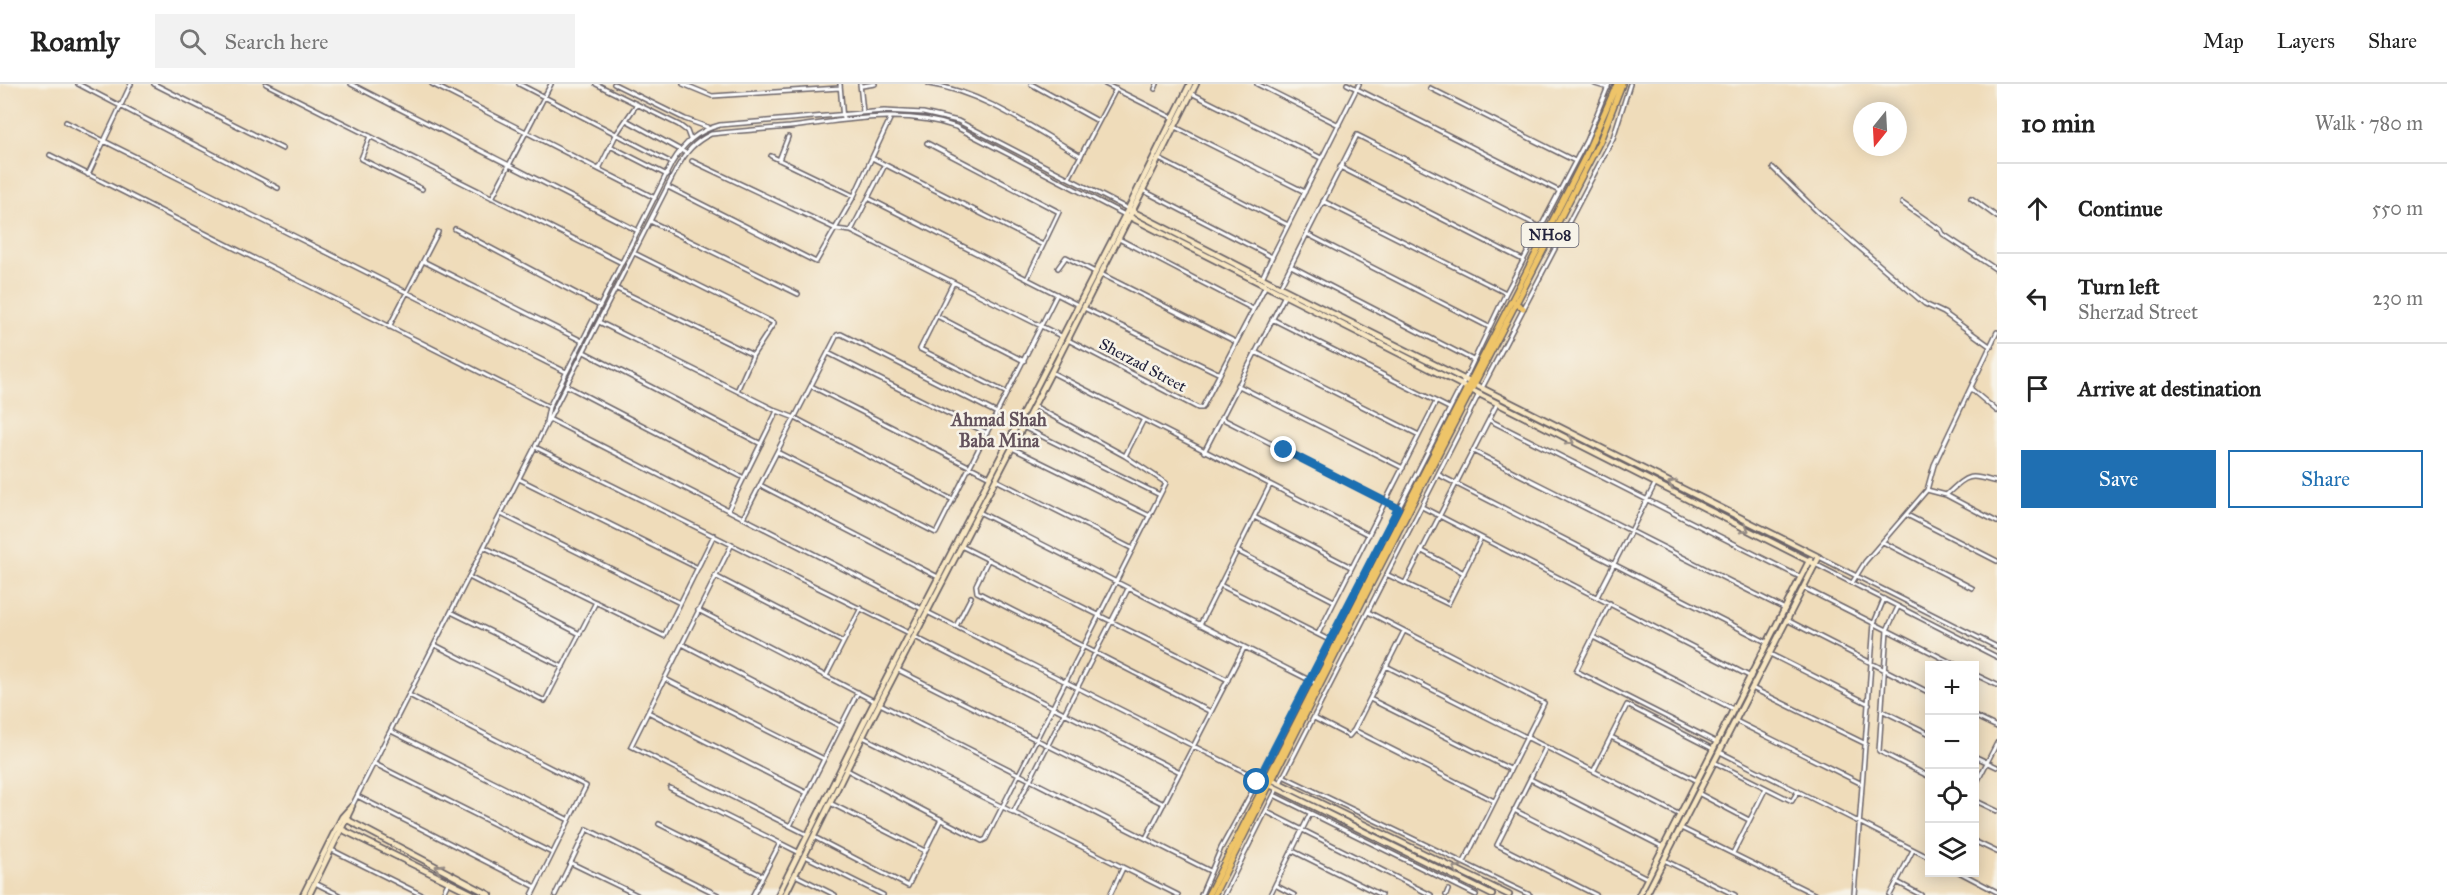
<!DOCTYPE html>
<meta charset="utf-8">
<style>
body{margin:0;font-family:"IM FELL Great Primer",serif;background:#f2f2f2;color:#222}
.controls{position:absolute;right:18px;bottom:18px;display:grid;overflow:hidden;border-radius:0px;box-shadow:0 3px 15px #0003}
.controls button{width:54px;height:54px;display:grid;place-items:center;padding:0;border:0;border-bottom:2px solid #e0e0e0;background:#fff;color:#222;font:30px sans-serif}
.compass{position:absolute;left:1853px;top:18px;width:54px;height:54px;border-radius:50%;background:#fff;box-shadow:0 3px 15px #0003;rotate:198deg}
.stop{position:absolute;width:18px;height:18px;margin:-14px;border:4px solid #1f6fb2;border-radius:50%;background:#fff}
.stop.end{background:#1f6fb2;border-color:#fff;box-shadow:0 2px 6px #0008}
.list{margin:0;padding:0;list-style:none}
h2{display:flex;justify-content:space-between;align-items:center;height:78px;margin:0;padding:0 24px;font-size:26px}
h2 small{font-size:20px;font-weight:400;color:#767676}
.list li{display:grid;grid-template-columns:39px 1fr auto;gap:18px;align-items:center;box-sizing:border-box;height:90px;padding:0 24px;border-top:2px solid #e0e0e0}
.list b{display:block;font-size:22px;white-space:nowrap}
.list p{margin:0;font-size:20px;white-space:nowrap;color:#767676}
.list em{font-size:20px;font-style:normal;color:#767676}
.actions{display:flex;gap:12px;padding:18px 24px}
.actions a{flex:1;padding:14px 0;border:2px solid #1f6fb2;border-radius:0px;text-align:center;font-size:21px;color:#1f6fb2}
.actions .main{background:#1f6fb2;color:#fff}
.icon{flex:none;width:33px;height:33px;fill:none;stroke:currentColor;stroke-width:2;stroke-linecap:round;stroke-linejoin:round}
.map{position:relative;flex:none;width:1997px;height:811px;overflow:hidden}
header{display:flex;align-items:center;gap:36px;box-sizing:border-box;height:84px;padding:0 30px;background:#fff;border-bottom:2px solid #e0e0e0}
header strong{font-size:28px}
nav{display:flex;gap:33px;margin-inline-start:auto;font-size:21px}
.search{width:420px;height:54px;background:#f2f2f2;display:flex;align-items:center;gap:15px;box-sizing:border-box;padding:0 21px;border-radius:0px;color:#767676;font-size:22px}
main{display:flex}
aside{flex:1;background:#fff}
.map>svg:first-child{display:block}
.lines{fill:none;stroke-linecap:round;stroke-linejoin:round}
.street-casing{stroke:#6a6367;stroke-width:6}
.secondary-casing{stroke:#6a6367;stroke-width:8}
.highway-casing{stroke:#6a6367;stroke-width:8}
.street{stroke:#fff;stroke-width:3}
.secondary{stroke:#f8e7c3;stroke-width:4.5}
.highway{stroke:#eec469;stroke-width:5}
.oneway{stroke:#988e86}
.route{stroke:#1f6fb2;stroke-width:8}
.labels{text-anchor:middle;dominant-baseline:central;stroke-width:5;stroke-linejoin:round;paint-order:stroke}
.shield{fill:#f7f3e8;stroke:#62616f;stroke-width:1.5}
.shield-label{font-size:15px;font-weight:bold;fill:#22223b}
.street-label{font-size:16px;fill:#22223b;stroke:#f7f3e8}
.neighbourhood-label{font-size:18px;font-weight:bold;fill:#63525c;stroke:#f7f3e8}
</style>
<header>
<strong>Roamly</strong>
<div class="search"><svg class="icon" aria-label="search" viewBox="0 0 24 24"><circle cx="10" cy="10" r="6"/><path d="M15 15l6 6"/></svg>Search here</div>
<nav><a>Map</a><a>Layers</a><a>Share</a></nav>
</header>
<main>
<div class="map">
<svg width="1997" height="811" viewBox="0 0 1997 811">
<rect width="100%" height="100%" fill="#f7f3e8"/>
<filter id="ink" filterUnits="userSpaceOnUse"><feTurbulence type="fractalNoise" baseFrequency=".0167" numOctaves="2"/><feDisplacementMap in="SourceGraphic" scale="12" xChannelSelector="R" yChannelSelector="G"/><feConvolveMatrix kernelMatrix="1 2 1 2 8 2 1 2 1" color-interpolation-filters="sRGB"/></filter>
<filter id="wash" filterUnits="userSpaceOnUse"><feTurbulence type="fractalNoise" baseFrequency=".008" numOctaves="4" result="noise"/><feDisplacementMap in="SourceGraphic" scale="24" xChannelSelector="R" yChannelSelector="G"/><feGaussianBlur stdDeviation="1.35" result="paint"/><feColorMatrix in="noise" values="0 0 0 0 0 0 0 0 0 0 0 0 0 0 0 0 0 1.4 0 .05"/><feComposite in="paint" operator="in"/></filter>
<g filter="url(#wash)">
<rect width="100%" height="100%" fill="#efdcba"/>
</g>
<g filter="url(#ink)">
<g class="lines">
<g class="street-casing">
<path id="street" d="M 78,0 L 278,104
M 154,0 L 283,65
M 266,0 L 622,179
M 351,0 L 638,147
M 432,0 L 655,114
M 519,0 L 672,79
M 596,0 L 679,41 L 687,47 L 690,55
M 614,0 L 685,35 L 707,43
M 683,0 L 712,12 L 840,4
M 840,0 L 843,36
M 860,0 L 863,28
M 929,0 C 983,8 1034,45 1081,72
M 1031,0 L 1098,37
M 1105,0 L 1173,34
M 1257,0 L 1339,41
M 1347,0 L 1559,107
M 1595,0 L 1608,4
M 862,2 L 875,0
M 1430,4 L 1575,77
M 1155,5 L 1157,0
M 1191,9 L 1321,74
M 626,36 L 686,69
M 66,38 L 566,288
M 1175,43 L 1305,108
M 370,52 L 361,75 L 422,105
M 927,59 L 1059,128 L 1027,195
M 610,62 L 667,91
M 50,71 L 549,323
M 771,72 L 854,112
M 872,74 L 1043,161
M 1159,75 L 1288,141
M 779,76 L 788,53
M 692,77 L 836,145 L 851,147 L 1061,252
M 1340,83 L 1523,176
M 1773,84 L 1818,128 L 1925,220 L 1944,229 L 1991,263
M 599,85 L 617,49 L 637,20
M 88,91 L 131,0
M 1069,94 L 1116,5
M 668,103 L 816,178 L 854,112 L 890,35
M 1144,107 L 1272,173 L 1262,194
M 492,114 L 551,0
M 868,114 L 1078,221
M 1971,114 L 1997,133
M 1323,117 L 1506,209
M 1902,119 L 1941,146 L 1943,150 L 1997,186
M 650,137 L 798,210
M 455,145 L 600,222
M 851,147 L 885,81
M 1307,150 L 1489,243
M 1119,155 L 1253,225
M 634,169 L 774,239 L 753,271 L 737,307
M 1272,173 L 1359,0
M 423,177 L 582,257
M 1291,182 L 1473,276
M 1058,184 L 1066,173 L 1095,188
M 1101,190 L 1236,258
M 953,199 L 920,265 L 1007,309
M 1280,203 L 1357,51 L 1540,143
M 617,205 L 753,271
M 1084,224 L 1220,290
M 937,232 L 1024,277
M 1272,235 L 1449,324
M 599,238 L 777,327 L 795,334 L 953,416
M 389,243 L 438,148
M 1068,256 L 1198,324 L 1202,324 L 1265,203
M 584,268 L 761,360
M 1255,268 L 1419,351
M 828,269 L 987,349
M 1051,288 L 1369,451
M 1237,301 L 1403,384
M 567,302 L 744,394
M 811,302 L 990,393
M 1482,304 L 1613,54 L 1630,0
M 1971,305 L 1997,327
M 1221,334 L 1398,424
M 549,335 L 922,525
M 1489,336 L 1800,493
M 546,338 L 549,323 L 672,79 C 684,59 697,47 720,41 L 884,27 L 923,29 L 958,37 L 1128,125
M 1023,343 L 1160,411
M 535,363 L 909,549
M 1012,364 L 1150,432
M 1473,367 L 1785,525
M 777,368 L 936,449 L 1057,210
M 1204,368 L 1284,213
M 1125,372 L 1143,337
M 1439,391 L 1768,559
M 519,395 L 698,484
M 996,396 L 1133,465
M 760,401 L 938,493
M 1927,406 L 1946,411 C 1969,390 1967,390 1997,398
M 1946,411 L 1997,438
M 1422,423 L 1751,593
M 728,426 L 777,327
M 979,428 L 1315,599
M 501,430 L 680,519
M 1907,431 L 1997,477
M 1254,433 L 1351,483
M 743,434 L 837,251 L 841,250 L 997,329
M 1883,458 L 1972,504
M 732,460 L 631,662 L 808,751
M 961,462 L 1228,596
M 484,463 L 664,552 L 714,451
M 1237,467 L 1334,517
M 1422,467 L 1464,489
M 1819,473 L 1997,563
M 988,476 L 976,501 L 977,508 L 1211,628
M 1815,480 L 1997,573
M 1388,491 L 1448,520 L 1481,454
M 715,492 L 843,558
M 469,493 L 580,550
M 1405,499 L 1497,320
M 1852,499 L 1865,478 L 1927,406 L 1934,381 L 1997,248
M 1220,501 L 1331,557
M 1804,504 L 1958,582
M 1597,513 L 1655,400
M 1610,519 L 1576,587 L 1716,658
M 1898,523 L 1887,546 L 1879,667 L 1930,693
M 698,526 L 874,617
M 451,528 L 563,583
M 927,528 L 1259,695
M 1368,528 L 1544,619 L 1464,778
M 1787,536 L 1930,609
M 1200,541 L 1270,401
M 956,542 L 971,513
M 1318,550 L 1436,318
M 915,553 L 1180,688
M 1593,553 L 1733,625
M 682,560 L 840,642
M 435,561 L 545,617 L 596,518
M 1770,570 L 1869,620
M 1386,582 L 1680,731
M 898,586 L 1164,720
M 1974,590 L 1997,601
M 826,592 L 861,524
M 665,595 L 824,675
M 1752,604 L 1866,660
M 409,611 L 586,702 L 532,811
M 1370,615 L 1510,685
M 880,620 L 1210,787
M 1883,627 L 1930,650
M 648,628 L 807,709
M 1974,632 L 1997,643
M 1314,634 L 1349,652 L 1354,646 L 1494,717
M 1736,637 L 1862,700
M 1354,646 L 1404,547
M 391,647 L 569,736
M 863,653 L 1178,811
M 1611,653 L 1698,697
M 1546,663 L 1497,761 L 1596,811
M 1720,668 L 1930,774
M 1974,672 L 1997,683
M 1714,678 L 1766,704 L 1733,769
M 375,680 L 552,769
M 847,686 L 982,757 L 986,755 L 1166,399 L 1125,372 L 1034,322
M 1594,686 L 1627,621 L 1713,665
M 1283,692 L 1530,811
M 1530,695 L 1663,763
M 1280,699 L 1479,310
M 670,704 L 800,769
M 1766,704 L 1792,717 L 1798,707
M 1974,704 L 1997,659
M 1698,709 L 1749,736
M 1274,711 L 1476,811
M 357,712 L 536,803
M 1974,716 L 1997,727
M 830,719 L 925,767
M 352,722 L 677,84 C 686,68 694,58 711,50 C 737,47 763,45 790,43 C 843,37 904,24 956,43 L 1125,131
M 1514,726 L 1647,794
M 1267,728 L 1431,811
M 1013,729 L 1128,505
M 659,740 L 763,792
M 790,742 L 858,608
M 1681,744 L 1816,811
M 814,753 L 908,802 L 941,735
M 1146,754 L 1244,564
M 1974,757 L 1997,768
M 332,766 L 422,811
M 1293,767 L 1381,811
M 805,772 L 883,811
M 1664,776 L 1735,811
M 571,779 L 637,811
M 1959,788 L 1997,808
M 795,791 L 835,811
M 1897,798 L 1921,811
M 315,799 L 339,811
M 1275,801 L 1294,811
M 442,811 L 449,797
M 555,811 L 587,745 L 718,811
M 753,811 L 780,759
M 1110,811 L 1123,784
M 1201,811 L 1221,764 L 1270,675 L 1462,301 L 1506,209 L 1586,57 L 1609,0
M 1224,811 L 1277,705
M 1270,811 L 1310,730
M 1446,811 L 1448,806
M 1854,811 L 1874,539 L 1884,515
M 1890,811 L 1913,766"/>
</g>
<g class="secondary-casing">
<path id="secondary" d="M 1128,125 L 1280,203 L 1819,473 L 1646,811
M 1128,132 L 1815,480
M 1269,694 L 1509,811
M 1268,700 L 1492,811
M 342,733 L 490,811
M 337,743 L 475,811
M 303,811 L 342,733 L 352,722
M 309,811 L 351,725
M 778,811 L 862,642 L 1128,125 L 1190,0
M 785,811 L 867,644 L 1057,277 L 1196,0
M 1639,811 L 1810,475"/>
</g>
<g class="highway-casing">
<path id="highway" d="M 1515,219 L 1523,224
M 1208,811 L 1585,73 L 1617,0
M 1214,811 L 1371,500 L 1600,57 L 1622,0"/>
</g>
<use href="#street" class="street"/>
<use href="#secondary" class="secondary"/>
<use href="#highway" class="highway"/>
</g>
<defs><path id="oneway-chevron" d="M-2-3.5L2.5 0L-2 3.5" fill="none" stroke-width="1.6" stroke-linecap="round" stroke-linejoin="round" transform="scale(1.5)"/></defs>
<g class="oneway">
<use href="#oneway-chevron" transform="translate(1570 357) rotate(27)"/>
<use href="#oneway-chevron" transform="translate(1672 400) rotate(-154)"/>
<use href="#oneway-chevron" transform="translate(1745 445) rotate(27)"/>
<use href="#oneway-chevron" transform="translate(439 784) rotate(-152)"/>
<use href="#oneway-chevron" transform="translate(1457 785) rotate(-154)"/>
</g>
</g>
<g class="lines" filter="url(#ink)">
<path class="route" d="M 1257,698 L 1398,424 L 1284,366"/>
</g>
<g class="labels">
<rect class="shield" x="1521.5" y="139" width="57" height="24" rx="4.5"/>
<g class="shield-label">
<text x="1550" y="151">NH08</text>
</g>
<g class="street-label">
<text transform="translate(1143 281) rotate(28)">Sherzad Street</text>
</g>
<g class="neighbourhood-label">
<text x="999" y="336">Ahmad Shah<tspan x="999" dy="21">Baba Mina</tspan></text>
</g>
</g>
</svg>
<div class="controls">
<button>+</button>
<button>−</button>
<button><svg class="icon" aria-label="locate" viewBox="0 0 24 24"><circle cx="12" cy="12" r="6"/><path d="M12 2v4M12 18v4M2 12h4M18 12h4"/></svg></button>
<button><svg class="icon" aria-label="layers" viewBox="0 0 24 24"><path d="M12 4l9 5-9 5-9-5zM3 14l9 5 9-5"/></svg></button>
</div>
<svg class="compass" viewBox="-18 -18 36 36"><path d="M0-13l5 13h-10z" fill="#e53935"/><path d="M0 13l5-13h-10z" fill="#767676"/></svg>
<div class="stop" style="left:1257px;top:698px"></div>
<div class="stop end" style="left:1284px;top:366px"></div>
</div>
<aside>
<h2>10 min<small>Walk · 780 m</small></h2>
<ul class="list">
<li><svg class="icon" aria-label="ahead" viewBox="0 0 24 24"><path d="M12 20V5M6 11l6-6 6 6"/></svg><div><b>Continue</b></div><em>550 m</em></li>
<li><svg class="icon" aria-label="left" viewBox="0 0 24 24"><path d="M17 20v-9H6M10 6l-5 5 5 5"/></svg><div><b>Turn left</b><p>Sherzad Street</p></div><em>230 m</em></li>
<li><svg class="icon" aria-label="arrive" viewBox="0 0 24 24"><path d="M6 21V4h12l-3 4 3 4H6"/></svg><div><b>Arrive at destination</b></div></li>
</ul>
<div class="actions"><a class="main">Save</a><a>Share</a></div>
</aside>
</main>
